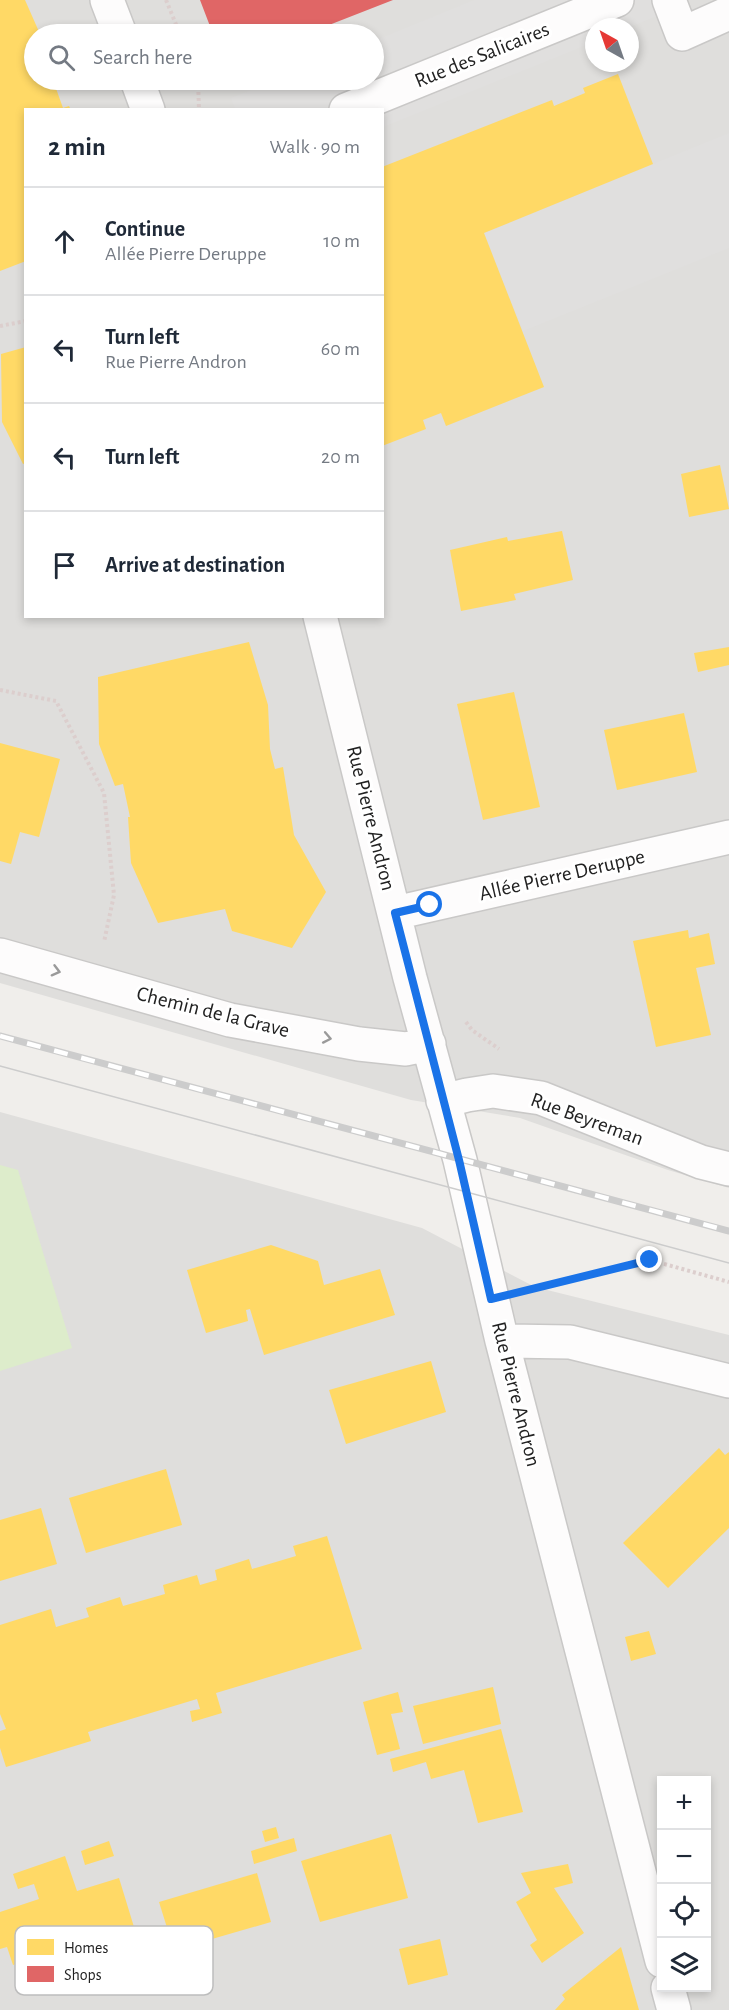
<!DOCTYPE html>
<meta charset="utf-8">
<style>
body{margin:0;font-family:"Alegreya Sans",sans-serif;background:#f2f2f3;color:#1f2937}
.controls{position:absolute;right:18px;bottom:18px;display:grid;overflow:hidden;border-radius:0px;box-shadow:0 3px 9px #0003}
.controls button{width:54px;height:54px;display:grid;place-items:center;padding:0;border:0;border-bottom:2px solid #e0e1e3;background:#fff;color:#1f2937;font:30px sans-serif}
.compass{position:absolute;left:585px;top:18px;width:54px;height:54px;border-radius:50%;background:#fff;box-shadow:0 3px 9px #0003;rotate:320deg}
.stop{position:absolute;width:18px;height:18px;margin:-14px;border:4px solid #1a73e8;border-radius:50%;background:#fff}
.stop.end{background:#1a73e8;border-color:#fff;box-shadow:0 2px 6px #0008}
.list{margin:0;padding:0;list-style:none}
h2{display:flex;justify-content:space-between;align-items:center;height:78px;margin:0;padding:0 24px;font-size:26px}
h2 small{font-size:20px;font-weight:400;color:#747a83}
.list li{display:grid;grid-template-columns:39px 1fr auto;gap:18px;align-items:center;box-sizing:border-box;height:108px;padding:0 24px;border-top:2px solid #e0e1e3}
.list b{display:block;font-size:22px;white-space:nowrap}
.list p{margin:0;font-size:20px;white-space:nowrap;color:#747a83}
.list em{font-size:20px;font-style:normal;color:#747a83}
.icon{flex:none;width:33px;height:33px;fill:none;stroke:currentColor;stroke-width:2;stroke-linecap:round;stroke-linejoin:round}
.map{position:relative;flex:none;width:729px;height:2010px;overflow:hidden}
.search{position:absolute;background:#fff;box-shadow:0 3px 9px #0003;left:24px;top:24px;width:360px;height:66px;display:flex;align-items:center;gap:15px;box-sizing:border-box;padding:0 21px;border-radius:33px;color:#747a83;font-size:22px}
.panel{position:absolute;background:#fff;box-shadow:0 3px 9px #0003;left:24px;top:108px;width:360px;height:510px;border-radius:0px}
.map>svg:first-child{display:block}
.residential{fill:#dfdedc;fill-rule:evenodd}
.grass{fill:#ddeccb}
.parking{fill:#e0dfde}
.homes{fill:#ffd966}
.shops{fill:#e06666}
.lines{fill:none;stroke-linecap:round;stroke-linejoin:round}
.minor-casing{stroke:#c9c8c7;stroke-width:36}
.path{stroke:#dccecd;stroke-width:4;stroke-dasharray:3 3;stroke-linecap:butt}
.minor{stroke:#fdfcfc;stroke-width:33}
.tram{stroke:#ccc;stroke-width:1.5}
.rail-casing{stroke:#ccc;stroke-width:7}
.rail{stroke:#fff;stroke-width:4.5;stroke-dasharray:14;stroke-linecap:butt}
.oneway{stroke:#9a9a9a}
.route{stroke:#1a73e8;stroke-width:8}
.labels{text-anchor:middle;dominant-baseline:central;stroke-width:6;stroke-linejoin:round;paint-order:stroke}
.street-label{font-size:21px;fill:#222;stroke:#fff}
.key{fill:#fff;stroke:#bdbdbd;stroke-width:1.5}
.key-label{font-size:16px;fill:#222}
</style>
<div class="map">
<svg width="729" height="2010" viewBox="0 0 729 2010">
<rect width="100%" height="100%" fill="#f0eeeb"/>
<path class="residential" d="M 0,0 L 729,0 L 729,1188 L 668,1170 L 520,1118 L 411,1100 L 0,983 ZM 594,27 L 630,27 L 630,63 L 594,63 ZM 34,34 L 374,34 L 374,80 L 34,80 ZM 26,110 L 382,110 L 382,616 L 26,616 Z
M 0,1112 L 422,1228 L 535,1287 L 729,1335 L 729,2010 L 0,2010 ZM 662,1780 L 706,1780 L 706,1988 L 662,1988 Z"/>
<path class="grass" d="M 0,1165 L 18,1170 L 72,1348 L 0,1371 Z"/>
<path class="parking" d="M 474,0 L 661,0 L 666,12 L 630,27 L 594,27 L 594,42 L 383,127 L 382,110 L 235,109 L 231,98 L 277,80 L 374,80 L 374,41 Z
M 729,133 L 729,248 L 523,331 L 484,233 Z"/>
<path class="homes" d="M 0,0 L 25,0 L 40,34 L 34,34 L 34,80 L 53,80 L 63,108 L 69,106 L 71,110 L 26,110 L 26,261 L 0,271 Z
M 618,74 L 653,164 L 484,233 L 544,387 L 446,426 L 441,413 L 423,420 L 426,429 L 382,446 L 382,167 L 552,100 L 554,106 L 585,93 L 583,88 Z
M 26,347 L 26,463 L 23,464 L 2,422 L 1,354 Z
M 720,465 L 729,509 L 689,517 L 681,474 Z
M 562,531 L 573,580 L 514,594 L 516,600 L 461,611 L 450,550 L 507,537 L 508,541 Z
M 249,642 L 268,705 L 270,749 L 275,769 L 283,767 L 294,835 L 326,892 L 292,948 L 232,931 L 225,909 L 158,923 L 131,863 L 128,817 L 130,817 L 123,784 L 115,786 L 99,744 L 98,677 Z
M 729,647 L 729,665 L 698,672 L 694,653 Z
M 514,692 L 540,807 L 483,820 L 457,704 Z
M 684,713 L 697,772 L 617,790 L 604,730 Z
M 0,743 L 60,759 L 39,837 L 20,832 L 11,864 L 0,861 Z
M 688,930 L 689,938 L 709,933 L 715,964 L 696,968 L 711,1035 L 656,1047 L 633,941 Z
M 271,1245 L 318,1261 L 324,1285 L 380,1269 L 395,1315 L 264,1355 L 250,1309 L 246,1310 L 248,1321 L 206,1333 L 187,1270 Z
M 431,1361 L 446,1412 L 346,1444 L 329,1390 Z
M 719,1448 L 725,1455 L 729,1452 L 729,1528 L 668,1588 L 623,1543 Z
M 166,1469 L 182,1525 L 86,1553 L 69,1498 Z
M 41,1508 L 57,1564 L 0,1581 L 0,1520 Z
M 327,1536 L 362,1649 L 216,1693 L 222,1713 L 192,1722 L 190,1711 L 200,1709 L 197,1699 L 88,1732 L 91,1741 L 6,1767 L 0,1748 L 0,1731 L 6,1729 L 0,1714 L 0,1625 L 51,1609 L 56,1627 L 89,1617 L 86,1608 L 120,1597 L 123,1606 L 165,1594 L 163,1585 L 197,1575 L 200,1585 L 217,1580 L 215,1570 L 249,1559 L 252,1569 L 296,1556 L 293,1546 Z
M 649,1631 L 656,1654 L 631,1661 L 625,1637 Z
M 493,1687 L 501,1724 L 423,1744 L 413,1706 Z
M 398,1692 L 403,1712 L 391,1714 L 400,1749 L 377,1755 L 363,1702 Z
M 501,1729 L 523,1812 L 478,1823 L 464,1770 L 431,1779 L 426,1762 L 393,1772 L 390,1759 Z
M 276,1827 L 279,1838 L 265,1842 L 262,1831 Z
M 391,1834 L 408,1898 L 320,1922 L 301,1861 Z
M 294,1838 L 297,1851 L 254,1864 L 251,1851 Z
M 109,1841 L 114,1856 L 85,1865 L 81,1851 Z
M 65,1856 L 77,1891 L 119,1878 L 134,1927 L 13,1965 L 7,1947 L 0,1949 L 0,1912 L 39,1899 L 34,1884 L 18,1889 L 13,1874 Z
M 568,1864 L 573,1883 L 554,1888 L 584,1933 L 542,1963 L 530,1945 L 537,1940 L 516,1902 L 531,1893 L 521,1873 Z
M 257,1873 L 271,1922 L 174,1950 L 159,1902 Z
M 440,1939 L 448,1975 L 408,1985 L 399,1949 Z
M 621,1947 L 639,2010 L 555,2010 L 565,1999 L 562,1995 Z"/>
<path class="shops" d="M 200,0 L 393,0 L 306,34 L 283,34 L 279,24 L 260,33 L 260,34 L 213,34 Z"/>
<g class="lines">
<g class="minor-casing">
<path id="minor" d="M 107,0 L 120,34
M 669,0 L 682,34 L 729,13
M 137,80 L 148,110
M 346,110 L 617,0
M 320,616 L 410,978 L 460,1160 L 502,1341 L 662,1961
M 395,913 L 729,837
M 0,955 L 230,1020 L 359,1044 L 406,1049 L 429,1044
M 443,1101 L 467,1095 L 493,1091 L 541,1098 L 701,1162 L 729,1169
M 502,1341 L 570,1342 L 729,1381
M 668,1988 L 674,2010"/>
</g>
<path class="path" d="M 166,0 L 180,34
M 198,80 L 199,110
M 0,326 L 26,321
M 0,690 L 56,701 L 104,793 L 114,895 L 104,942
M 466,1022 L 472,1030 L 499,1049
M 530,1289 L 650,1260 L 729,1282"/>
<use href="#minor" class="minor"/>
<path class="tram" d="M 0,1066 L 729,1263"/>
<g class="rail-casing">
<path id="rail" d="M 0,1036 L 729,1231"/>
</g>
<use href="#rail" class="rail"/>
</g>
<defs><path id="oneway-chevron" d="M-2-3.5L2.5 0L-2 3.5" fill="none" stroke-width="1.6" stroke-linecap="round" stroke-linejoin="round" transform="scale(1.5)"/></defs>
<g class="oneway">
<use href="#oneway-chevron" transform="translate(56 971) rotate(15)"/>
<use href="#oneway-chevron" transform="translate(327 1038) rotate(11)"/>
</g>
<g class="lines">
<path class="route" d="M 430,905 L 395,913 L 459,1160 L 491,1299 L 650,1260"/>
</g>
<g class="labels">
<g class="street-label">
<text transform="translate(482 55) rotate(-22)">Rue des Salicaires</text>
<text transform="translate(371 818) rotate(76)">Rue Pierre Andron</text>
<text transform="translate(562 875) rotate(-13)">Allée Pierre Deruppe</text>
<text transform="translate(213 1012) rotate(14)">Chemin de la Grave</text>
<text transform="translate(587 1119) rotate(20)">Rue Beyreman</text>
<text transform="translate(516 1394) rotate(76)">Rue Pierre Andron</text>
</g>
</g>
<rect x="15" y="1926" width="198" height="69" rx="9" class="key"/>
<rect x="27" y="1939" width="27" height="16" fill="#ffd966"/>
<rect x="27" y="1966" width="27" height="16" fill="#e06666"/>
<g class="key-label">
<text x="64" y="1953">Homes</text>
<text x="64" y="1980">Shops</text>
</g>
</svg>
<div class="controls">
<button>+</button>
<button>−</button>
<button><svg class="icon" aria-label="locate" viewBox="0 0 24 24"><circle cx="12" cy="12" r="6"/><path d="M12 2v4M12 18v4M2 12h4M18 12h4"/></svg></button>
<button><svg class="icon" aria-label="layers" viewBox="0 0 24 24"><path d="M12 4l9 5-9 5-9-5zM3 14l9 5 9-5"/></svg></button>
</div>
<svg class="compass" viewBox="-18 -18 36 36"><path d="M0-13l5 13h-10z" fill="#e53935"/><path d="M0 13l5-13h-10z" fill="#747a83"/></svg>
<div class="stop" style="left:430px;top:905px"></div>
<div class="stop end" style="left:650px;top:1260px"></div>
<div class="search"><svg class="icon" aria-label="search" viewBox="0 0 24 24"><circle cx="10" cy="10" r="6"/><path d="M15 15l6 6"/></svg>Search here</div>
<section class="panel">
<h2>2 min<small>Walk · 90 m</small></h2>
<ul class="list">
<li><svg class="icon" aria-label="ahead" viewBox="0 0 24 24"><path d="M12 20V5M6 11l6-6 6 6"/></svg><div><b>Continue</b><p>Allée Pierre Deruppe</p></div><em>10 m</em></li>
<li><svg class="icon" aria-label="left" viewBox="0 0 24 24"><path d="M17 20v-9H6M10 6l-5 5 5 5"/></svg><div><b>Turn left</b><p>Rue Pierre Andron</p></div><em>60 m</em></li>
<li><svg class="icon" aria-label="left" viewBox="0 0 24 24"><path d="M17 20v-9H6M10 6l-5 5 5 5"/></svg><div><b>Turn left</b></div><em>20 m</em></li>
<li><svg class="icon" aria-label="arrive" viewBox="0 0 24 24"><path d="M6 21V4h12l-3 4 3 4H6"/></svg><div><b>Arrive at destination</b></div></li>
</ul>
</section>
</div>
